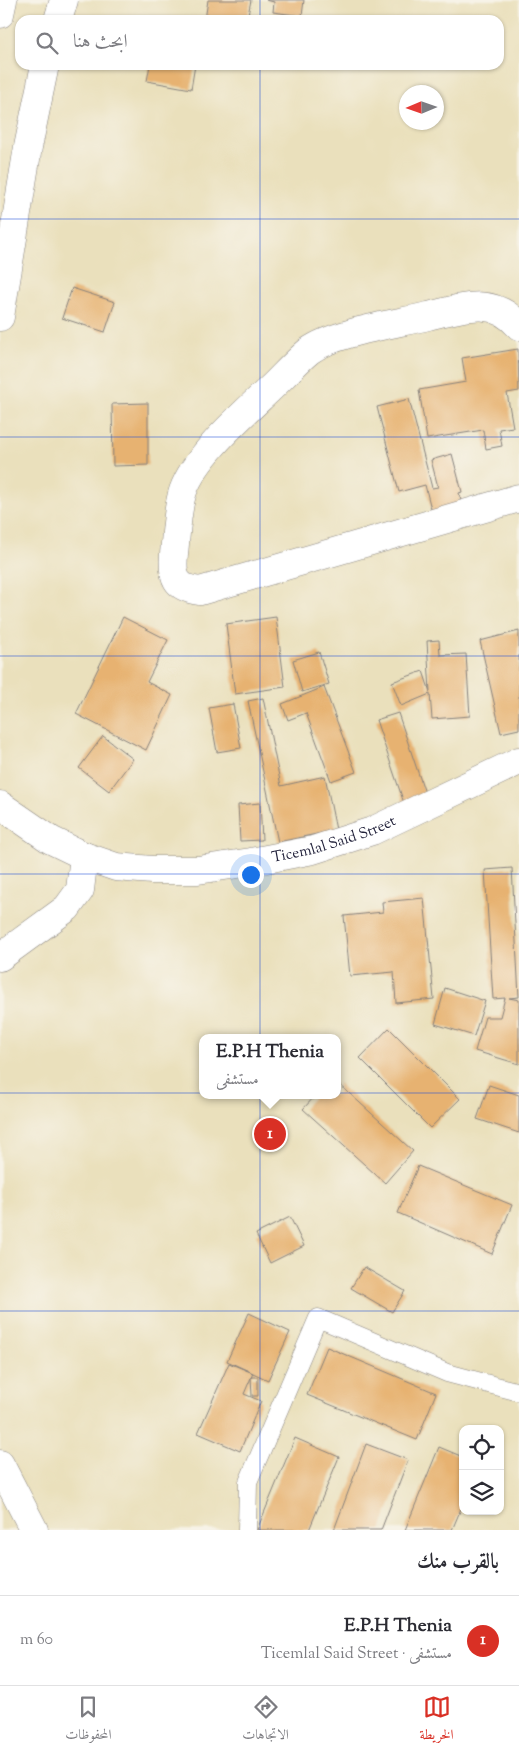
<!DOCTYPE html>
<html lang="ar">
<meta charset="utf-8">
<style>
body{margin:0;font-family:"Sorts Mill Goudy",Amiri,serif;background:#f7f7f7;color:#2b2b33;direction:rtl}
.controls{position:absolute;right:15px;bottom:15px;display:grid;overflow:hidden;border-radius:10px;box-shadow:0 1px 4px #0004}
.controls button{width:45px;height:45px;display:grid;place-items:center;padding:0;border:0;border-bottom:1px solid #e1e1e2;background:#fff;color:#2b2b33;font:25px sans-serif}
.compass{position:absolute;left:399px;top:85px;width:45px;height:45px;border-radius:50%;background:#fff;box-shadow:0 1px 4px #0004;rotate:268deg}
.you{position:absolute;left:250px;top:874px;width:18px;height:18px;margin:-12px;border:4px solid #fff;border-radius:50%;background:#1a73e8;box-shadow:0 0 0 8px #1a73e833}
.badge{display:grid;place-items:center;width:32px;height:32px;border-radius:50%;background:#d93025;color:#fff;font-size:16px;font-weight:700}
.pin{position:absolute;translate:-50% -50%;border:2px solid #fff;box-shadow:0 1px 5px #0006}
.popup{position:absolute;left:199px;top:1034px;width:142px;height:65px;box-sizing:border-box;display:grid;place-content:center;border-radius:10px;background:#fff;filter:drop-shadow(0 1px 4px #0005);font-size:16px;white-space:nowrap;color:#7c7c81}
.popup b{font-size:19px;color:#2b2b33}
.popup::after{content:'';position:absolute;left:50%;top:100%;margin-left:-10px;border:10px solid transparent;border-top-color:#fff}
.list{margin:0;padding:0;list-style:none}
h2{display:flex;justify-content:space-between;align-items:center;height:65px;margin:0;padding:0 20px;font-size:21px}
h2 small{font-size:16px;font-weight:400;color:#7c7c81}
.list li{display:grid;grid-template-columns:32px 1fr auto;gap:15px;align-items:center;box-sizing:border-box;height:90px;padding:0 20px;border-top:1px solid #e1e1e2}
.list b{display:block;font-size:19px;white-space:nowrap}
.list p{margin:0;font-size:16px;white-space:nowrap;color:#7c7c81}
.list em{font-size:16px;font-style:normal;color:#7c7c81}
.icon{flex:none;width:28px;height:28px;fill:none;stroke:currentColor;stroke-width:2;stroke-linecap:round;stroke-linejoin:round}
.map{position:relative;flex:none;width:519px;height:1530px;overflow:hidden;direction:ltr}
.search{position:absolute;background:#fff;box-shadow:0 1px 4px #0004;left:15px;right:15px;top:15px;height:55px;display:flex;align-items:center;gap:12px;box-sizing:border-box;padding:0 18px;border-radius:15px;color:#7c7c81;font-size:19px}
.sheet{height:155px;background:#fff}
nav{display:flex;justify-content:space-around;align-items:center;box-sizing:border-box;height:70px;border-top:1px solid #e1e1e2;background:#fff;font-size:14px;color:#7c7c81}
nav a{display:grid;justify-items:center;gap:2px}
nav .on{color:#d93025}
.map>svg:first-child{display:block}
.building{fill:#e7b271}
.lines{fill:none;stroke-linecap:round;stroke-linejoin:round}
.lane-casing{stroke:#86817c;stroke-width:19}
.street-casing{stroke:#86817c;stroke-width:29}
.secondary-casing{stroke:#86817c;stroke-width:29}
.highway-casing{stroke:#86817c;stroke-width:29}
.lane{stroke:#fff;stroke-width:18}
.street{stroke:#fff;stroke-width:28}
.secondary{stroke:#fff;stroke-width:28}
.highway{stroke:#fff;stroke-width:28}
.grid{fill:none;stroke:#1d4ed8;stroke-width:1;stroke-opacity:0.55}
.labels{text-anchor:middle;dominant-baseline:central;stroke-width:5;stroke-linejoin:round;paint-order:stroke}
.street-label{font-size:15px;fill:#22223b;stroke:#f7f3e8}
</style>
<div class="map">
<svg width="519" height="1530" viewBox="0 0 519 1530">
<rect width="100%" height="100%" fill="#f7f3e8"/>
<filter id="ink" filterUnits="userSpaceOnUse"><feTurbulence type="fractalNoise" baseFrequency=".02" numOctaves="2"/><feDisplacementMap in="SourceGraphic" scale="10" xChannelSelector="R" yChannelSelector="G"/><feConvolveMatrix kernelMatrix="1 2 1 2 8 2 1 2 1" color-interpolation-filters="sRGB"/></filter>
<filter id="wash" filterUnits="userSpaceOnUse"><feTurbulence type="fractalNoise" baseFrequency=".0096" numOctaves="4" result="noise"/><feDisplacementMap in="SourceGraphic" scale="20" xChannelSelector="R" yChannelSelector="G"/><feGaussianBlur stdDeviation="1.12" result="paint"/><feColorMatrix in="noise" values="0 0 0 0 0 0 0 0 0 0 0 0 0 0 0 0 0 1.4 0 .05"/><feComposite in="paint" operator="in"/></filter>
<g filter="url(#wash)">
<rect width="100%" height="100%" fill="#eae0bc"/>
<g id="blocks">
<path class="building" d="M 208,0 L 251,0 L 247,20 L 205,20 Z
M 266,0 L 304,0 L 302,16 L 273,12 L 274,2 Z
M 150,65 L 195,65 L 191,89 L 147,81 Z
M 72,288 L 115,302 L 105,332 L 62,318 Z
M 518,349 L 519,391 L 507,393 L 513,427 L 499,429 L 502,446 L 486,449 L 483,430 L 427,439 L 419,390 L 466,382 L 462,358 Z
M 409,399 L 432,488 L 438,487 L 431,460 L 452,454 L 462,492 L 459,493 L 462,505 L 432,513 L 425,485 L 399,492 L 377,407 Z
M 148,403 L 148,465 L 113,466 L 112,404 Z
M 123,617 L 168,640 L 147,682 L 172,695 L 146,750 L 76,714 Z
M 276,617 L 285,687 L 235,694 L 226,624 Z
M 519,631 L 519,729 L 501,733 L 480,641 Z
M 439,640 L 440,655 L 466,654 L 470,716 L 432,719 L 430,694 L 401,706 L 392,682 L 423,671 L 430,692 L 427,641 Z
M 319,652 L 329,684 L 302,692 L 293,660 Z
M 324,687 L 356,772 L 331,781 L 306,713 L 288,720 L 282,704 Z
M 263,698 L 281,786 L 325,776 L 336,830 L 278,842 L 248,701 Z
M 233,704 L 241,748 L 217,752 L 209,708 Z
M 398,713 L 426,796 L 404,803 L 376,720 Z
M 103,736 L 133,759 L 109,791 L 79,768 Z
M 260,803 L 262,840 L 240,841 L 238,805 Z
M 512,868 L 519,997 L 509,998 L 519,1000 L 519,1064 L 475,1051 L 485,1017 L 500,1017 L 505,998 L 493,999 L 485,870 Z
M 424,898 L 434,999 L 396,1003 L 394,972 L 350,976 L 344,916 L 383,912 L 382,902 Z
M 445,988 L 485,1001 L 474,1036 L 435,1024 Z
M 389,1028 L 460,1099 L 430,1128 L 360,1058 Z
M 338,1083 L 413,1151 L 385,1183 L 303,1109 L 316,1095 L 338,1095 Z
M 489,1085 L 519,1095 L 519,1133 L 477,1119 Z
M 418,1166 L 512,1205 L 492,1254 L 398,1213 Z
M 290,1217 L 304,1246 L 270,1263 L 256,1234 Z
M 364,1267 L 405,1291 L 392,1312 L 351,1288 Z
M 249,1313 L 290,1332 L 268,1380 L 227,1361 Z
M 327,1347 L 436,1393 L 417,1440 L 307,1395 Z
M 229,1363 L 253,1373 L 244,1394 L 261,1401 L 240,1451 L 198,1433 Z
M 251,1377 L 258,1377 L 258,1396 L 252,1396 Z
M 295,1438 L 339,1457 L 309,1530 L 257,1530 Z
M 366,1444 L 408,1460 L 381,1530 L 334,1530 Z
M 439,1447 L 463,1457 L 463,1504 L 452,1530 L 405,1530 Z"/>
</g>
</g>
<g filter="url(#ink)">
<use href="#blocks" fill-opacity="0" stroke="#86817c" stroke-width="1"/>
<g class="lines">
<g class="lane-casing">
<path id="lane" d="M 247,1530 L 248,1482 L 318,1318 L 447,1373 L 519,1392"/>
</g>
<g class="street-casing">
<path id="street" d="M 519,326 C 493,295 462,308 428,316 C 396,324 335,332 309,351 C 297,361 285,374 274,385 C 246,412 196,454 183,491 C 177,508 176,536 174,554 C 172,577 175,588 200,591 L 519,498"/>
</g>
<g class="secondary-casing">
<g id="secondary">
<path id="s1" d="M 0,805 L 51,840 L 84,856 L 116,867 L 152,870 L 198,870 L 251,862 L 313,850 L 372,831 L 519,761"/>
</g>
</g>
<g class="highway-casing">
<path id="highway" d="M 0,14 L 3,0
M 58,20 L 64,0
M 0,317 L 28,147 L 45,65
M 0,957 L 67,908 L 80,890 L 84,856
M 0,1464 L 34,1530"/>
</g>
<use href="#lane" class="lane"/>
<use href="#street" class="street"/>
<use href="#secondary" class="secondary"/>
<use href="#highway" class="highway"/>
</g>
</g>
<path class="grid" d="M 260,0 L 260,20M 260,65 L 260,1530M 0,219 L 519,219M 0,437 L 519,437M 0,656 L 519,656M 0,874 L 519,874M 0,1093 L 519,1093M 0,1311 L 519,1311"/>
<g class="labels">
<g class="street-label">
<text stroke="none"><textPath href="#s1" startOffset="354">Ticemlal Said Street</textPath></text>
</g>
</g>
</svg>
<div class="controls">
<button><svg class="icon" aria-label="locate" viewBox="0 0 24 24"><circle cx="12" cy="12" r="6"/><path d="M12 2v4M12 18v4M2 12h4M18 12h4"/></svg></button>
<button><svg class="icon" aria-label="layers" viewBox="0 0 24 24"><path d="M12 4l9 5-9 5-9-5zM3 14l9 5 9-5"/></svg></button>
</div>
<svg class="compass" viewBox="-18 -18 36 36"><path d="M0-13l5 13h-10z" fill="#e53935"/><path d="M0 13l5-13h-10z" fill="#7c7c81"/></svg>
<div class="you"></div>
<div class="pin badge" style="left:270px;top:1134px">1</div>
<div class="popup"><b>E.P.H Thenia</b>مستشفى</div>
<div class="search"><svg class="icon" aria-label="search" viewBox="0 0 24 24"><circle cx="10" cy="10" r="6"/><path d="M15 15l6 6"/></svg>ابحث هنا</div>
</div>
<section class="sheet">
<h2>بالقرب منك<small></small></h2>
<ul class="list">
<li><span class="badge">1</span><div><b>E.P.H Thenia</b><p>مستشفى · Ticemlal Said Street</p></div><em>60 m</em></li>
</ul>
</section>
<nav>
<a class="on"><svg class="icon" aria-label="map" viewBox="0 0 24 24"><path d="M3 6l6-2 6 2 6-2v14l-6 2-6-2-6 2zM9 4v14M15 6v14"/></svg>الخريطة</a>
<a><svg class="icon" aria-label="directions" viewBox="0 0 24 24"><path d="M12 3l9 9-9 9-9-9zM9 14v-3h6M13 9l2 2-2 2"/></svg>الاتجاهات</a>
<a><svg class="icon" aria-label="saved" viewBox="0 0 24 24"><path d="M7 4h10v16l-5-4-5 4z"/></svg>المحفوظات</a>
</nav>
